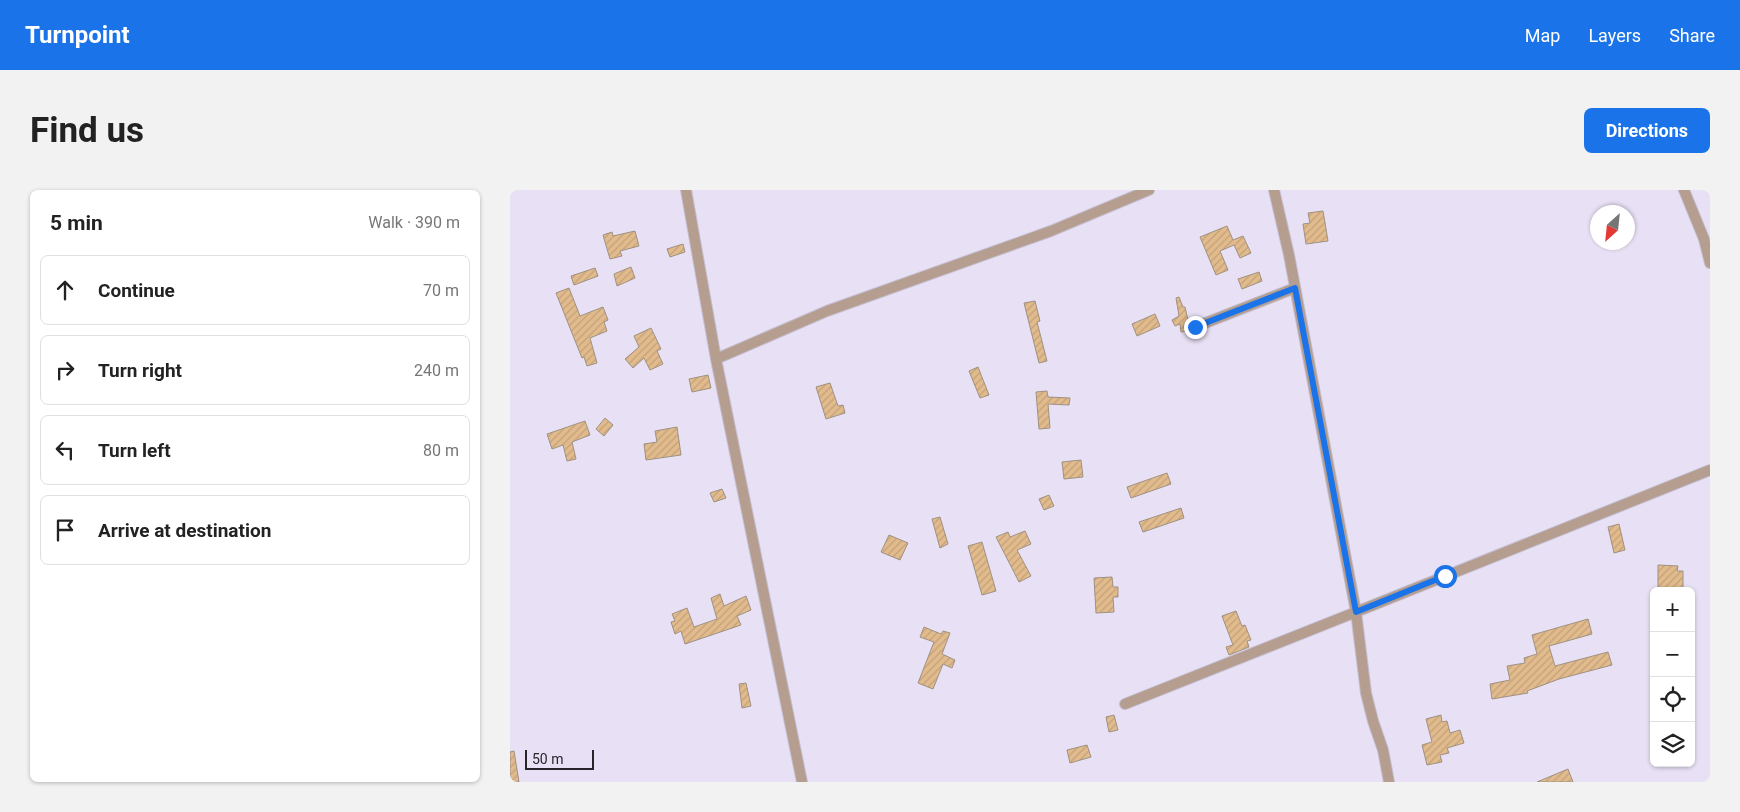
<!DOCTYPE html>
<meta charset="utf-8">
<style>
body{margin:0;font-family:Roboto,sans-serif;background:#f2f2f2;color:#222}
.controls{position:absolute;right:15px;bottom:15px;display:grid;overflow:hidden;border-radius:8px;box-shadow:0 1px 4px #0004}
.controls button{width:45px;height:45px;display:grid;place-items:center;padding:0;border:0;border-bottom:1px solid #e0e0e0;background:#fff;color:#222;font:25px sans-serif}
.compass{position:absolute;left:1080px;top:15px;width:45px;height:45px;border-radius:50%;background:#fff;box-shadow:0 1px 4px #0004;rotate:207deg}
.scale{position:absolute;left:15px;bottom:12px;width:69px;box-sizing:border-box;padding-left:5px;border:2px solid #27242c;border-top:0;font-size:14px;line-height:18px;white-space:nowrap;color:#27242c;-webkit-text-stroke:4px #e8e0f4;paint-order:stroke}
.stop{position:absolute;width:15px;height:15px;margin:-11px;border:4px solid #1a73e8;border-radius:50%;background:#fff}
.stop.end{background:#1a73e8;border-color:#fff;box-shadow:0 1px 5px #0008}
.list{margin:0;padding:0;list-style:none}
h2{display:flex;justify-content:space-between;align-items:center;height:65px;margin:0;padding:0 20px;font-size:21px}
h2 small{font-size:16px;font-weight:400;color:#767676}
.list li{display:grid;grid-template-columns:32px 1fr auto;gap:15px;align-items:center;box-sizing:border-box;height:70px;margin:0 10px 10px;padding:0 10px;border:1px solid #e0e0e0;border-radius:8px}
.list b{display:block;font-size:19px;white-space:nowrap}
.list em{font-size:16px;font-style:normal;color:#767676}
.icon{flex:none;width:28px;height:28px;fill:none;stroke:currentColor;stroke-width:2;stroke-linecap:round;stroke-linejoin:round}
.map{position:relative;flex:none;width:1200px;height:592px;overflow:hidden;border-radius:8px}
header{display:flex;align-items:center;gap:30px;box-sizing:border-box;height:70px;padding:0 25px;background:#1a73e8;color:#fff}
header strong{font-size:24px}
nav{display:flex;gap:28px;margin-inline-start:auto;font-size:18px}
.intro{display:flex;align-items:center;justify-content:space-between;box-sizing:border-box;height:120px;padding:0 30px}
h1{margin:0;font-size:35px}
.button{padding:12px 22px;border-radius:8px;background:#1a73e8;color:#fff;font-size:18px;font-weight:700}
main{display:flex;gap:30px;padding:0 30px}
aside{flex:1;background:#fff;border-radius:8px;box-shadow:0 1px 4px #0004}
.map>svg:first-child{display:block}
.building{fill:url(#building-hatch);stroke:#9f9181}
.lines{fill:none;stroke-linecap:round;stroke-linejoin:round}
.street-casing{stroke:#c5bed0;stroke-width:12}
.street{stroke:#b59e90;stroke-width:10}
.route{stroke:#1a73e8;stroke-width:6}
</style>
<header>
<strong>Turnpoint</strong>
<nav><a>Map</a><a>Layers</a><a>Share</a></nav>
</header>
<div class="intro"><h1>Find us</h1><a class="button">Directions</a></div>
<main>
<aside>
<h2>5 min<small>Walk · 390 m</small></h2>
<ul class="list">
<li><svg class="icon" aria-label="ahead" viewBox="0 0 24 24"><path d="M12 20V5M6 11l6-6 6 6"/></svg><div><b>Continue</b></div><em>70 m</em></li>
<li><svg class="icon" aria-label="right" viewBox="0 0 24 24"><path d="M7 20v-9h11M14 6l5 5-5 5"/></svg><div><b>Turn right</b></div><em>240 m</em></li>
<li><svg class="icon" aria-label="left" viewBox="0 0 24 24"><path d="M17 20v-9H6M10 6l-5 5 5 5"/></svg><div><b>Turn left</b></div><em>80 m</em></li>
<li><svg class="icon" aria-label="arrive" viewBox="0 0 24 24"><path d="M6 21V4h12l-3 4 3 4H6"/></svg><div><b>Arrive at destination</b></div></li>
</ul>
</aside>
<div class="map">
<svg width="1200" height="592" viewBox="0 0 1200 592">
<defs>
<pattern id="building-hatch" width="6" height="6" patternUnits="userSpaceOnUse" patternTransform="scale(1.25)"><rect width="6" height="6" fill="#e2bb8d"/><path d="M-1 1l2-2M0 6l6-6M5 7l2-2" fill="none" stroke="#c2a17a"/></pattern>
</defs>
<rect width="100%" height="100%" fill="#e8e0f4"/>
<path class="building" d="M 813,21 L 818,51 L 796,54 L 793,34 L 800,33 L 798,23 Z
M 717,36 L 723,50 L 733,46 L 741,63 L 730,68 L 724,55 L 710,61 L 718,80 L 706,85 L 690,47 Z
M 125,41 L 129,56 L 110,61 L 112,66 L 100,69 L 93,45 L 102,42 L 103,46 Z
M 173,54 L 175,62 L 160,67 L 157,59 Z
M 121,77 L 125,88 L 107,96 L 104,84 Z
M 85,78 L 88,86 L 64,95 L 61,86 Z
M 749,82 L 752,91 L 732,99 L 728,89 Z
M 59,98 L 70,126 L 93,117 L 98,130 L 94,132 L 97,141 L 80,148 L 87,173 L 77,176 L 74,167 L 72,168 L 46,103 Z
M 669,107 L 673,117 L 675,117 L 678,130 L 677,131 L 678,141 L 671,142 L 670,134 L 665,136 L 662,130 L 669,126 L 666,108 Z
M 525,111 L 530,131 L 527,132 L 537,171 L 529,173 L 514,113 Z
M 645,124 L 650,136 L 627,146 L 622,134 Z
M 141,138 L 151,159 L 147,161 L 153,174 L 140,180 L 134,168 L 123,178 L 115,169 L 129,157 L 124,146 Z
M 468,177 L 479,205 L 470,208 L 459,181 Z
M 198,185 L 201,198 L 182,202 L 179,189 Z
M 320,193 L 328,216 L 333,215 L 335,223 L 316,229 L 306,197 Z
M 537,201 L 538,207 L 560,208 L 559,215 L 538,214 L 540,238 L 529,239 L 526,202 Z
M 95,228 L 103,235 L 94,246 L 86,239 Z
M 75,231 L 80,245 L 62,252 L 66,269 L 57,271 L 53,255 L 42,259 L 37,244 Z
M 167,237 L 171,265 L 136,270 L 134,254 L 147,252 L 145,241 Z
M 571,270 L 573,287 L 554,289 L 552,272 Z
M 657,283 L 661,294 L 621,308 L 617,297 Z
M 212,299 L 216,308 L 204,312 L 200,303 Z
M 539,305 L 544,316 L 534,320 L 529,309 Z
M 671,318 L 674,328 L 633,342 L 629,332 Z
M 430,327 L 438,354 L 430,358 L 422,329 Z
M 1109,334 L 1115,360 L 1104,363 L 1098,337 Z
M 515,341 L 521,354 L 507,360 L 521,386 L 509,392 L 486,347 L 498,342 L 500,347 Z
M 379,345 L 398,353 L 390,370 L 371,362 Z
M 472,352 L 486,401 L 472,405 L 458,356 Z
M 1148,375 L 1168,376 L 1167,381 L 1173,381 L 1173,399 L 1148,399 Z
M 602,387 L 603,397 L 608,397 L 608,407 L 603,407 L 604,422 L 586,423 L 584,388 Z
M 210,404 L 214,416 L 236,406 L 241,420 L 227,426 L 231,435 L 175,454 L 171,441 L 165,444 L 161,432 L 165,431 L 162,424 L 177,418 L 184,437 L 207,429 L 201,408 Z
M 726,421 L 732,436 L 735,435 L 741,450 L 737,451 L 739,457 L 719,465 L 716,457 L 723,455 L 712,426 Z
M 1078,429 L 1082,444 L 1039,456 L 1045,476 L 1098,462 L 1102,475 L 1049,489 L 1017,501 L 1018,503 L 982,509 L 980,494 L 1000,490 L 997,476 L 1015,473 L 1014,468 L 1027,464 L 1022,445 Z
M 414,437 L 431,444 L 433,441 L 440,443 L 432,464 L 445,470 L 442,478 L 433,474 L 423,499 L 408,493 L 424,452 L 410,447 Z
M 236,493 L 241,516 L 232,518 L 229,494 Z
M 604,525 L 608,540 L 599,542 L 596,527 Z
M 931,525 L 932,532 L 937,531 L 940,543 L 950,540 L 954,553 L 937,558 L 939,563 L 930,565 L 932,572 L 917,575 L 912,555 L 922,552 L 916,529 Z
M 577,555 L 581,567 L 560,573 L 557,560 Z
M 4,561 L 9,592 L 0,592 L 0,562 Z
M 1058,579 L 1063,592 L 1027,592 Z"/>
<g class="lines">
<g class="street-casing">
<path id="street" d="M 176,0 L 206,169 L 292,592
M 764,0 L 779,65 L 846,422 L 1200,280
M 1174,0 L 1194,49 L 1200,73
M 685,137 L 785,98
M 206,169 L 317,121 L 541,41 L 639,0
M 615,514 L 846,422 L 856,503 L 863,531 L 873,560 L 879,592"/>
</g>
<use href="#street" class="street"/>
</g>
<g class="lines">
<path class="route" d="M 685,137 L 785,98 L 846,422 L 935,386"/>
</g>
</svg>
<div class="controls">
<button>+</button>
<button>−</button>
<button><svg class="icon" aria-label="locate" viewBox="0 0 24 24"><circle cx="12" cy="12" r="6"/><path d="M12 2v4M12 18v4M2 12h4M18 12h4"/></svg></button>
<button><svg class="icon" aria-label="layers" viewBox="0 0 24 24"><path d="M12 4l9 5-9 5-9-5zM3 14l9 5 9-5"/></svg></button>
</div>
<svg class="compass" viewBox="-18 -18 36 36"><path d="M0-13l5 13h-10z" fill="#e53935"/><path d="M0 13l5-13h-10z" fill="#767676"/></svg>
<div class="scale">50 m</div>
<div class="stop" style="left:935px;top:386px"></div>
<div class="stop end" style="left:685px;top:137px"></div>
</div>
</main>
